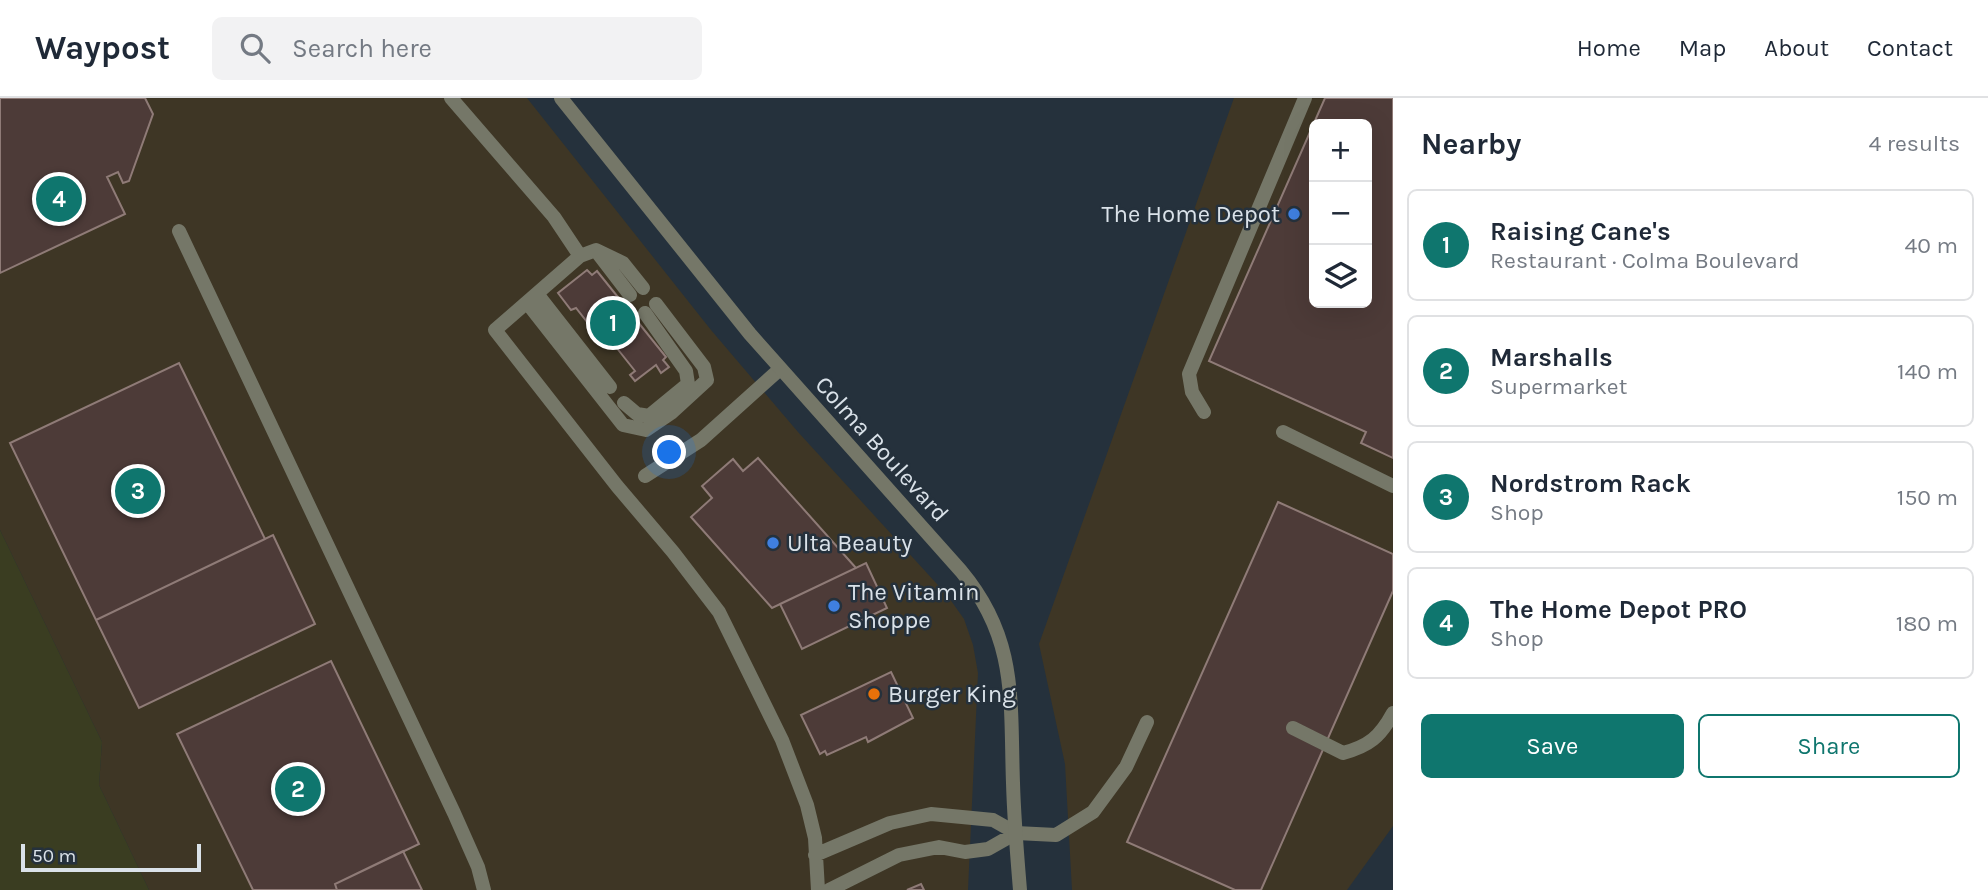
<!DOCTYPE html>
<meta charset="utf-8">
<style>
body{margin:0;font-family:Karla,sans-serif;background:#f2f2f3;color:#1f2937}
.controls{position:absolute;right:21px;top:21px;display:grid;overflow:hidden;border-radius:10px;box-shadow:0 7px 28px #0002}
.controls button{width:63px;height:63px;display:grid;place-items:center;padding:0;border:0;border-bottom:2px solid #e0e1e3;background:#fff;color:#1f2937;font:35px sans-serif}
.scale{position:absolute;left:21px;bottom:18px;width:180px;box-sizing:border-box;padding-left:7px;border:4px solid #dae2e9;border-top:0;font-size:19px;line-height:24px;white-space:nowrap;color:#dae2e9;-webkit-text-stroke:5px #25313c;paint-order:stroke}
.you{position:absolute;left:670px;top:355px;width:24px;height:24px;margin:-18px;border:5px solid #fff;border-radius:50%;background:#1a73e8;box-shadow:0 0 0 10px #1a73e833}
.badge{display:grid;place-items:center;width:46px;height:46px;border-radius:50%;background:#0f766e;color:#fff;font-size:23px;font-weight:700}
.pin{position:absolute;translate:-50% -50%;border:4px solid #fff;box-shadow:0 2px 7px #0006}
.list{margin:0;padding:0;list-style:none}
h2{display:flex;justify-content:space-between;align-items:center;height:91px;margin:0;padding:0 28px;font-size:30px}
h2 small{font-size:23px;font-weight:400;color:#747a83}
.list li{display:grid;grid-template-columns:46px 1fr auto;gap:21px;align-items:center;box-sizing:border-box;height:112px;margin:0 14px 14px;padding:0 14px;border:2px solid #e0e1e3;border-radius:10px}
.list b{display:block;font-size:26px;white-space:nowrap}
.list p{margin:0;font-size:23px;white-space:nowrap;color:#747a83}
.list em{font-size:23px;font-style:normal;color:#747a83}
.actions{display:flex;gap:14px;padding:21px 28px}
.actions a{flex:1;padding:16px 0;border:2px solid #0f766e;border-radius:10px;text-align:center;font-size:24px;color:#0f766e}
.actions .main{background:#0f766e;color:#fff}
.icon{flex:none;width:38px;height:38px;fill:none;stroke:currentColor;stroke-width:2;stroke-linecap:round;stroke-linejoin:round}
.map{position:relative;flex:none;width:1393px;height:792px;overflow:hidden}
header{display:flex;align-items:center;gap:42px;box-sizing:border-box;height:98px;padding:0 35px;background:#fff;border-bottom:2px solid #e0e1e3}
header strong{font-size:33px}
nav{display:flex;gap:38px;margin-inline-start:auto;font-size:24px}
.search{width:490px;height:63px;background:#f2f2f3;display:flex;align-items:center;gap:18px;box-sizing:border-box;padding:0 24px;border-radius:10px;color:#747a83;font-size:26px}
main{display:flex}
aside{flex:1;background:#fff}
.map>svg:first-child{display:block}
.commercial{fill:#3e3625;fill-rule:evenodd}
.green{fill:#3a3d21}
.building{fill:#4d3b38;stroke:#8f7b77;stroke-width:2;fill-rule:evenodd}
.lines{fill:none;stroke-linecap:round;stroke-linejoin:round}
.service{stroke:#757768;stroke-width:14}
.minor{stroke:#757768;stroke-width:14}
.shop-dot{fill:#3f7fe0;stroke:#25313c;stroke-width:2.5}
.food-dot{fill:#e8710a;stroke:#25313c;stroke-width:2.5}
.labels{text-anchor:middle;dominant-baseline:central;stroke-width:5;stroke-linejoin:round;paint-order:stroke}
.poi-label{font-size:24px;fill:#dae2e9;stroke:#25313c;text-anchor:start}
.street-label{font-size:24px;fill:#dae2e9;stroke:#25313c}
</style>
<header>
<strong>Waypost</strong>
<div class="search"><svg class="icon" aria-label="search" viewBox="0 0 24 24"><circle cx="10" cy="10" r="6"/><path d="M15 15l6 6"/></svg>Search here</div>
<nav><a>Home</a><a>Map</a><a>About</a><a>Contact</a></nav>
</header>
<main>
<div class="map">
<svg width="1393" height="792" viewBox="0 0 1393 792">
<rect width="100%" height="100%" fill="#25313c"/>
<path class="commercial" d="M 0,0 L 527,0 L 711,232 L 798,334 L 947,497 L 964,521 L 973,547 L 978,575 L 968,792 L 149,792 L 99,687 L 102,644 L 0,432 Z
M 1234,0 L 1393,0 L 1393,728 L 1347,792 L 1072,792 L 1065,666 L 1039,546 ZM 1314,26 L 1367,26 L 1367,205 L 1314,205 Z"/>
<path class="green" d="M 0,432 L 102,644 L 99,687 L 149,792 L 0,792 Z"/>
<path class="building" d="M 0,0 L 145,0 L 153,16 L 129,83 L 123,85 L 118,74 L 107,79 L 125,116 L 0,175 Z
M 1325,0 L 1393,0 L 1393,360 L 1361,345 L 1366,334 L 1209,263 ZM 1314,26 L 1367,26 L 1367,205 L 1314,205 Z
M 587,172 L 592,177 L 597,173 L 666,259 L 663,262 L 669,269 L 661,275 L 656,267 L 635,283 L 630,277 L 635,273 L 608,239 L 602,243 L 576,210 L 571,212 L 558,195 Z
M 179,265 L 265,441 L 96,522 L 10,345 Z
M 758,360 L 856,470 L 772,510 L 691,419 L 712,400 L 702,388 L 733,361 L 743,373 Z
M 1278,404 L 1393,456 L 1393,493 L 1261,792 L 1235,792 L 1127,744 Z
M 273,437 L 315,526 L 139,610 L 96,522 Z
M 866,465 L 887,510 L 802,551 L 780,506 Z
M 331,563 L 419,746 L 335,786 L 337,792 L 253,792 L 177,636 Z
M 891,574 L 913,620 L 868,644 L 866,639 L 827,657 L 825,653 L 820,656 L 801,617 Z
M 403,753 L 422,792 L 337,792 L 335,786 Z
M 921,786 L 924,792 L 907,792 Z"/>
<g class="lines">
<path class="service" d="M 451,0 L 554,119 L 580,158 L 495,232 L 617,388 L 673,454 L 719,514 L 782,642 L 807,707 L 815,740 L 818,792
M 179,133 L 454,715 L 478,769 L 484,792
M 597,154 L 630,197
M 580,158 L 596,152 L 623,165 L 643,190
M 538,197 L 610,289
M 528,206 L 623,327 L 646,332 L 671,315 L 707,282 L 704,269 L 656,206
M 624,305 L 637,316 L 649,318 L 688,286 L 686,273 L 645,215
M 1204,314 L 1192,294 L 1189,276 L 1305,0
M 1283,334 L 1393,388
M 645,378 L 701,342 L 780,271
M 1293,630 L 1343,655 C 1369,648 1380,639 1393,615
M 815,757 L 890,725 L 931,716 L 993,722 L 1016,735 L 1056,737 L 1093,714 L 1126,669 L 1147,624
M 829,792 L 899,757 L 939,749 L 965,754 L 988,751 L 1016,735"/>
<path class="minor" d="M 561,0 L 750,236 L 961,473 C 1018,541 1010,603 1013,685 C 1014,721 1017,756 1020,792"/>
</g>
<g class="shop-dot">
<circle cx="1294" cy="116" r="7"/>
<circle cx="773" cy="445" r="7"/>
<circle cx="834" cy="508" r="7"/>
</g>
<circle class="food-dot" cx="874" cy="596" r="7"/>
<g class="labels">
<g class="poi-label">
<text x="1280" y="116" text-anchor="end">The Home Depot</text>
<text x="787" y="445">Ulta Beauty</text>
<text x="848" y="494">The Vitamin<tspan x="848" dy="28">Shoppe</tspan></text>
<text x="888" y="596">Burger King</text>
</g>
<g class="street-label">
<text transform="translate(882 351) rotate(48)">Colma Boulevard</text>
</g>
</g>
</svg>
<div class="controls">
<button>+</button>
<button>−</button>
<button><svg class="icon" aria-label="layers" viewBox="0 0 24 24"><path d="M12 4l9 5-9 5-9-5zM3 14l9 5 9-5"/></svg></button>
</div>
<div class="scale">50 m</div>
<div class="you"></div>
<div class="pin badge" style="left:613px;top:225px">1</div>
<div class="pin badge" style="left:298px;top:691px">2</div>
<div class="pin badge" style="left:138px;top:393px">3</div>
<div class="pin badge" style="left:59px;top:101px">4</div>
</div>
<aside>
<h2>Nearby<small>4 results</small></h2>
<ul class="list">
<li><span class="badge">1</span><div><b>Raising Cane's</b><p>Restaurant · Colma Boulevard</p></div><em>40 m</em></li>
<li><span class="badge">2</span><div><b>Marshalls</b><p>Supermarket</p></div><em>140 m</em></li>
<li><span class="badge">3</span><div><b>Nordstrom Rack</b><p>Shop</p></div><em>150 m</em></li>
<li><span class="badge">4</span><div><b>The Home Depot PRO</b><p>Shop</p></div><em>180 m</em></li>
</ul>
<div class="actions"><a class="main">Save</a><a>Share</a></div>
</aside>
</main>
